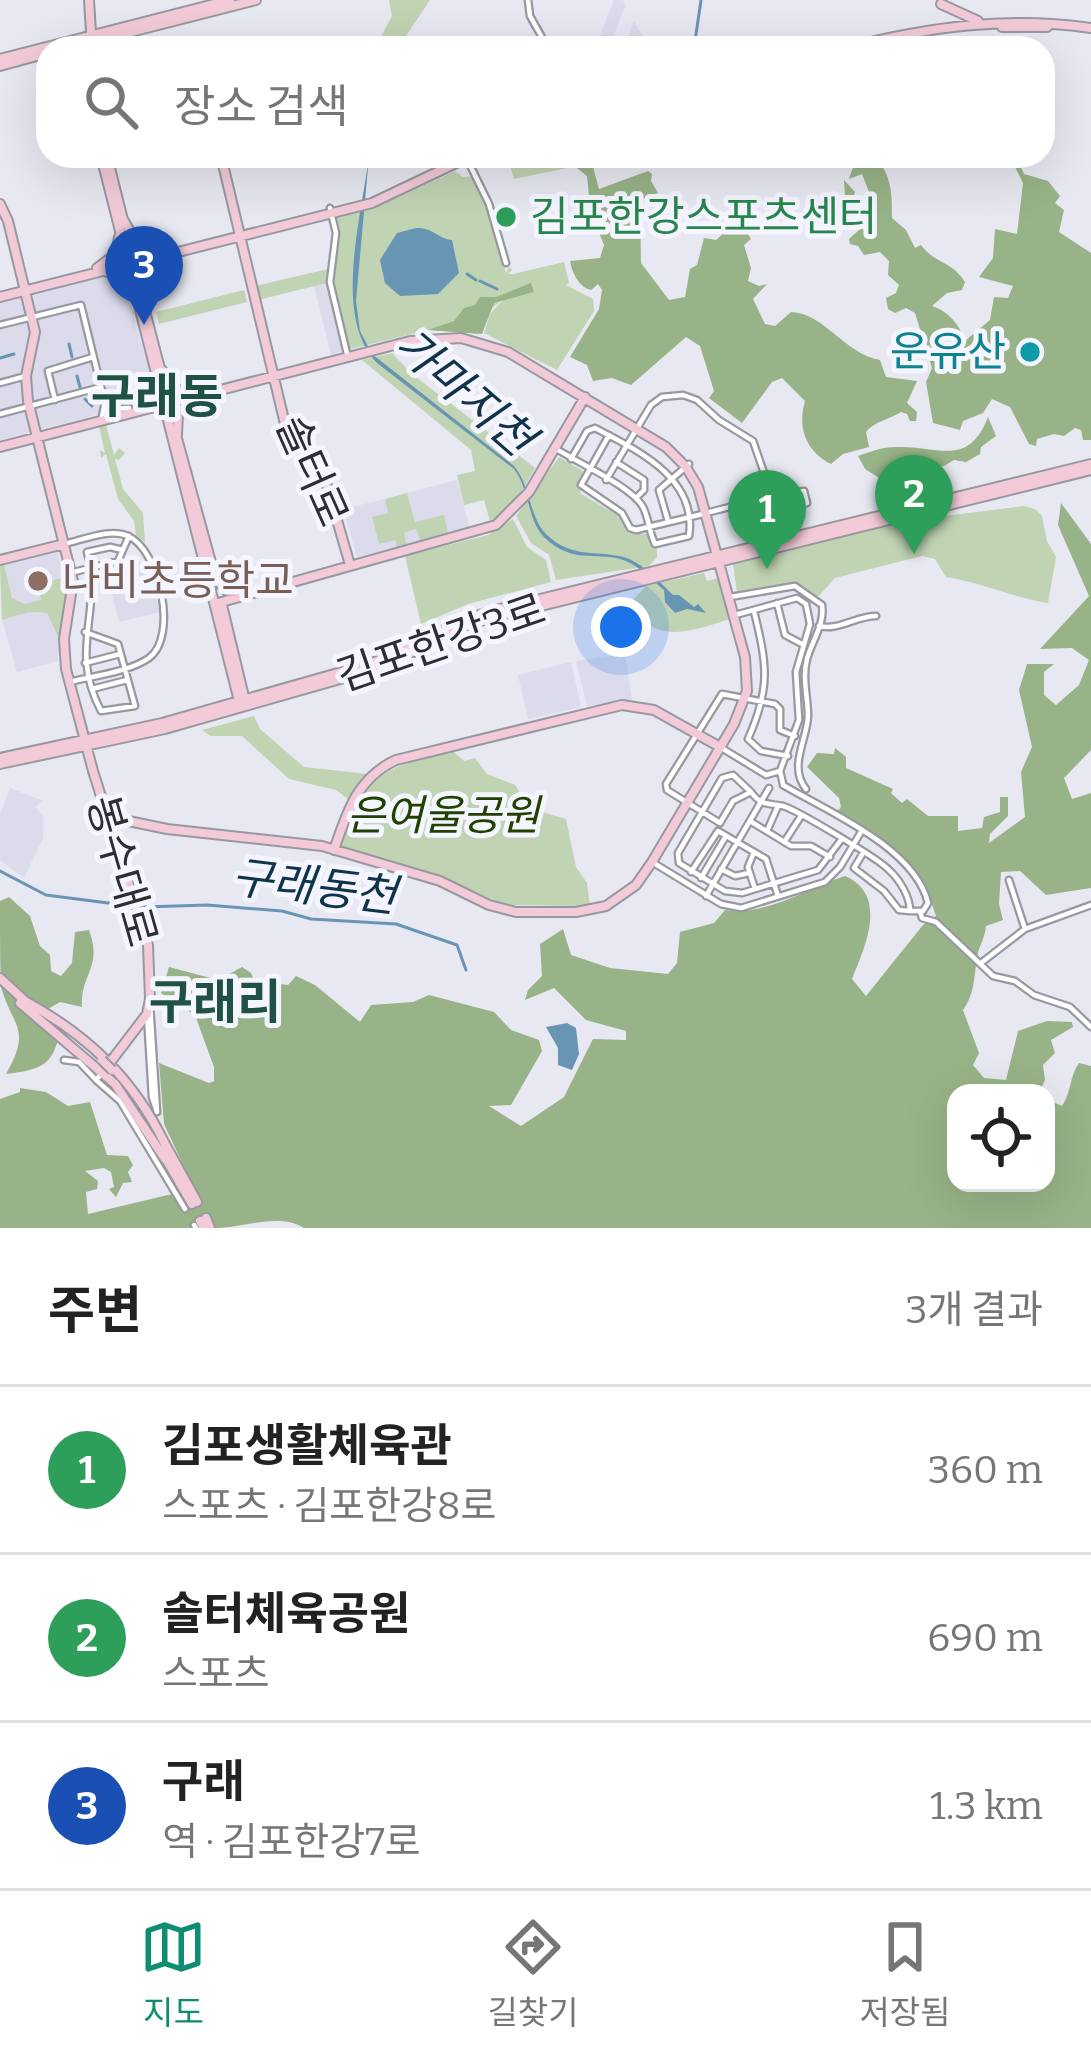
<!DOCTYPE html>
<html lang="ko">
<meta charset="utf-8">
<style>
body{margin:0;font-family:Bitter,"Noto Sans KR",serif;background:#f6f6f6;color:#222}
.controls{position:absolute;right:36px;bottom:36px;display:grid;overflow:hidden;border-radius:24px;box-shadow:0 12px 48px #0002}
.controls button{width:108px;height:108px;display:grid;place-items:center;padding:0;border:0;border-bottom:3px solid #e0e0e0;background:#fff;color:#222;font:60px sans-serif}
.you{position:absolute;left:621px;top:627px;width:42px;height:42px;margin:-30px;border:9px solid #fff;border-radius:50%;background:#1a73e8;box-shadow:0 0 0 18px #1a73e833}
.badge{display:grid;place-items:center;width:78px;height:78px;border-radius:50%;background:#0e8d72;color:#fff;font-size:39px;font-weight:700}
.pin{position:absolute;translate:-50% -99px;filter:drop-shadow(0 3px 6px #0008)}
.pin::after{content:'';position:absolute;top:63px;width:42px;height:36px;background:inherit;clip-path:polygon(0 0,100% 0,50% 100%)}
.list{margin:0;padding:0;list-style:none}
h2{display:flex;justify-content:space-between;align-items:center;height:156px;margin:0;padding:0 48px;font-size:51px}
h2 small{font-size:39px;font-weight:400;color:#767676}
.list li{display:grid;grid-template-columns:78px 1fr auto;gap:36px;align-items:center;box-sizing:border-box;height:168px;padding:0 48px;border-top:3px solid #e0e0e0}
.list b{display:block;font-size:45px;white-space:nowrap}
.list p{margin:0;font-size:39px;white-space:nowrap;color:#767676}
.list em{font-size:39px;font-style:normal;color:#767676}
.icon{flex:none;width:66px;height:66px;fill:none;stroke:currentColor;stroke-width:2;stroke-linecap:round;stroke-linejoin:round}
.map{position:relative;flex:none;width:1091px;height:1228px;overflow:hidden}
.search{position:absolute;background:#fff;box-shadow:0 12px 48px #0002;left:36px;right:36px;top:36px;height:132px;display:flex;align-items:center;gap:30px;box-sizing:border-box;padding:0 42px;border-radius:36px;color:#767676;font-size:45px}
.sheet{height:660px;background:#fff}
nav{display:flex;justify-content:space-around;align-items:center;box-sizing:border-box;height:168px;border-top:3px solid #e0e0e0;background:#fff;font-size:33px;color:#767676}
nav a{display:grid;justify-items:center;gap:6px}
nav .on{color:#0e8d72}
.map>svg:first-child{display:block}
.built{fill:#dbdbec}
.green{fill:#c0d3b3}
.forest{fill:#98b387}
.water{fill:#6995b5}
.lines{fill:none;stroke-linecap:round;stroke-linejoin:round}
.stream{stroke:#6995b5;stroke-width:3}
.street-casing{stroke:#9898a1;stroke-width:9}
.secondary-casing{stroke:#9898a1;stroke-width:12}
.street{stroke:#fff;stroke-width:4.5}
.secondary{stroke:#f3cbd8;stroke-width:8}
.secondary-bridge-casing{stroke:#9898a1;stroke-width:12;stroke-linecap:butt}
.secondary-bridge{stroke:#f3cbd8;stroke-width:8}
.leisure-dot{fill:#2e9e5b;stroke:#f5f5ff;stroke-width:4.5}
.culture-dot{fill:#0f9aa8;stroke:#f5f5ff;stroke-width:4.5}
.education-dot{fill:#8d6e63;stroke:#f5f5ff;stroke-width:4.5}
.labels{text-anchor:middle;dominant-baseline:central;stroke-width:10;stroke-linejoin:round;paint-order:stroke}
.leisure-label{font-size:42px;fill:#27864d;stroke:#f5f5ff;text-anchor:start}
.culture-label{font-size:42px;fill:#0d838f;stroke:#f5f5ff;text-anchor:end}
.street-label{font-size:42px;fill:#2e2e32;stroke:#f5f5ff}
.education-label{font-size:42px;fill:#785e54;stroke:#f5f5ff;text-anchor:start}
.park-label{font-size:42px;font-style:italic;fill:#224100;stroke:#f5f5ff}
.water-label{font-size:45px;font-style:italic;fill:#0e334a;stroke:#f5f5ff}
.quarter-label{font-size:48px;font-weight:bold;fill:#1f5244;stroke:#f5f5ff}
</style>
<div class="map">
<svg width="1091" height="1228" viewBox="0 0 1091 1228">
<rect width="100%" height="100%" fill="#e8e8f2"/>
<path class="built" d="M 614,0 L 623,0 L 625,6 L 614,35 L 627,38 L 634,21 L 649,48 L 595,48 Z
M 110,274 L 132,291 L 135,325 L 153,379 L 151,392 L 142,401 L 100,414 L 0,440 L 0,301 Z
M 328,283 L 344,350 L 331,355 L 314,286 Z
M 457,480 L 470,528 L 407,545 L 403,533 L 416,529 L 407,493 Z
M 385,499 L 397,547 L 357,557 L 343,509 Z
M 57,550 L 68,595 L 25,604 L 12,598 L 4,564 Z
M 147,561 L 160,612 L 119,622 L 106,571 Z
M 29,612 L 47,613 L 59,639 L 58,661 L 17,672 L 2,620 Z
M 625,653 L 632,701 L 587,706 L 576,661 Z
M 571,662 L 581,707 L 528,719 L 518,675 Z
M 10,788 L 43,801 L 35,807 L 44,818 L 43,838 L 24,878 L 0,860 L 0,814 Z"/>
<path class="green" d="M 389,0 L 430,0 L 398,48 L 375,48 L 392,16 Z
M 507,156 L 569,156 L 572,167 L 514,179 Z
M 455,171 L 463,177 L 472,176 L 487,207 L 506,273 L 509,267 L 512,270 L 508,274 L 513,274 L 564,262 L 569,283 L 566,285 L 593,299 L 594,311 L 557,370 L 484,333 L 490,314 L 506,297 L 488,311 L 482,334 L 428,330 L 350,349 L 333,284 L 339,234 L 336,218 L 384,204 Z
M 328,269 L 327,283 L 258,300 L 255,286 Z
M 244,290 L 247,302 L 159,324 L 156,312 Z
M 392,353 L 412,374 L 535,468 C 523,490 513,509 490,521 L 484,500 L 464,505 L 457,475 L 475,471 L 471,450 L 362,360 Z
M 106,425 L 114,455 L 119,448 L 125,453 L 119,460 L 115,459 L 123,489 L 143,513 L 145,542 L 136,535 L 134,521 L 118,499 L 106,454 L 101,458 L 100,450 L 105,453 L 99,426 Z
M 559,457 L 583,471 L 578,484 L 581,494 L 619,516 L 629,533 L 647,534 L 650,543 L 657,549 L 657,557 L 649,566 L 556,580 L 549,555 L 531,543 L 516,516 Z
M 407,493 L 415,522 L 444,515 L 448,533 L 420,540 L 416,529 L 404,533 L 407,545 L 397,547 L 395,540 L 379,544 L 372,517 L 388,513 L 385,499 Z
M 1024,506 L 1035,509 L 1042,516 L 1047,541 L 1056,557 L 1048,603 C 1010,597 984,583 946,577 L 935,559 L 922,556 L 835,578 L 818,597 L 795,585 L 737,592 L 733,564 L 905,521 Z
M 513,519 L 527,547 L 546,560 L 551,582 L 468,604 L 421,624 L 405,556 L 488,535 Z
M 4,564 L 12,598 L 25,604 L 41,600 L 38,584 L 62,578 L 68,595 L 59,639 L 47,613 L 29,612 L 2,620 L 0,566 Z
M 704,573 L 707,581 L 718,578 L 730,619 C 692,631 652,647 631,602 L 646,586 Z
M 254,716 L 260,729 L 304,767 L 367,774 L 348,799 L 336,790 L 289,779 L 242,736 L 210,736 L 202,730 Z
M 454,752 L 464,761 L 475,758 L 487,774 L 515,785 L 531,809 L 566,819 L 576,867 L 587,883 L 590,906 L 504,905 L 448,879 L 342,847 C 342,837 345,831 349,821 C 369,771 404,760 454,752 Z"/>
<path class="forest" d="M 576,156 L 590,156 L 599,189 L 648,171 L 652,174 L 651,181 L 658,193 L 640,200 L 641,263 L 669,300 L 685,297 L 690,269 L 697,265 L 704,238 L 716,240 L 725,232 L 720,220 L 726,224 L 738,217 L 751,239 L 744,245 L 751,268 L 748,281 L 759,286 L 767,284 L 753,299 L 765,324 L 775,326 L 791,312 C 824,313 845,354 880,360 L 886,377 L 917,381 L 907,403 L 917,412 L 916,421 L 910,421 L 907,414 L 901,412 C 890,419 873,422 866,432 L 869,447 L 843,454 L 831,464 C 806,451 797,428 805,401 L 782,378 L 772,382 L 742,423 L 709,398 L 714,391 L 700,346 L 686,337 L 631,385 L 612,378 L 593,381 L 587,365 L 570,357 L 599,309 L 602,290 L 598,284 L 591,290 C 579,287 572,273 570,261 L 600,258 L 604,245 L 595,222 L 596,205 L 589,196 L 587,176 L 578,169 Z
M 835,156 L 875,156 C 892,177 892,192 892,218 L 906,230 L 915,248 L 921,245 C 936,265 951,260 965,282 L 962,290 L 947,293 L 932,306 C 948,311 959,324 965,341 L 990,320 L 994,297 L 1008,298 L 1013,286 L 979,277 L 993,258 L 995,229 L 1017,234 L 1023,183 L 1011,159 L 1019,163 L 1024,174 L 1048,181 L 1060,196 L 1055,203 L 1064,210 L 1059,232 L 1091,253 L 1091,440 L 1083,440 L 1081,430 L 1075,428 L 1064,436 L 1054,434 L 1037,439 L 1036,446 L 1029,444 L 1010,407 L 992,399 L 983,413 L 963,421 L 960,430 L 933,423 L 926,382 L 932,368 L 915,313 L 906,308 L 895,313 L 888,309 L 886,298 L 896,293 L 899,285 L 888,275 L 889,261 L 880,252 L 864,255 L 858,246 L 850,244 L 849,239 L 860,229 L 855,213 L 846,213 L 844,180 L 855,192 L 853,198 L 858,208 L 870,207 L 873,202 L 862,174 L 849,179 L 855,162 L 835,161 Z
M 531,283 L 534,292 L 494,303 L 482,334 L 428,330 L 454,321 L 464,308 L 475,305 L 480,297 L 496,297 Z
M 988,417 L 996,436 L 981,447 L 980,454 L 966,462 L 954,460 L 944,466 L 909,463 L 884,481 L 865,469 L 858,456 C 869,452 882,447 896,447 C 937,445 968,469 988,417 Z
M 1061,503 L 1091,544 L 1091,750 L 1064,778 L 1072,799 L 1091,793 L 1091,888 L 1046,895 L 1020,871 L 1001,872 L 999,904 L 1003,920 L 986,926 C 985,938 979,946 977,957 C 974,977 975,993 963,1010 L 979,1053 L 973,1065 L 984,1078 L 1006,1080 L 1018,1031 L 1047,1021 L 1072,1022 L 1073,1027 L 1051,1040 L 1055,1053 L 1043,1065 L 1045,1080 L 1039,1093 L 956,1093 L 956,1183 L 1046,1183 L 1046,1099 L 1062,1106 C 1072,1091 1069,1077 1079,1063 L 1091,1066 L 1091,1228 L 304,1228 C 280,1212 242,1228 215,1228 L 208,1215 L 190,1225 L 191,1228 L 0,1228 L 0,1099 L 20,1092 L 20,1088 L 46,1092 L 68,1106 L 90,1102 L 107,1155 L 128,1156 L 133,1165 L 128,1172 L 132,1182 L 123,1183 L 116,1197 L 109,1189 L 114,1187 L 111,1172 L 104,1168 L 85,1171 L 98,1181 L 97,1189 L 86,1192 L 88,1214 L 172,1194 L 182,1210 L 200,1201 L 164,1124 L 159,1063 L 209,1083 L 214,1081 L 214,1067 L 195,1015 L 161,993 L 169,967 L 218,980 L 242,967 L 251,973 L 259,990 L 273,983 L 288,985 L 296,976 L 315,985 L 360,1022 L 371,1005 L 413,1002 L 429,995 L 494,1012 L 511,1030 L 539,1040 L 542,1051 L 511,1105 L 489,1106 L 521,1126 L 564,1097 L 593,1039 L 626,1040 L 626,1031 L 586,1020 L 554,988 L 525,1000 L 528,990 L 542,976 L 540,944 L 563,929 L 571,955 L 610,968 L 668,974 L 677,963 L 680,932 L 714,923 L 725,910 C 768,916 807,888 845,876 C 889,895 865,947 852,979 L 866,996 L 923,925 L 936,916 L 927,890 L 906,859 L 835,814 L 841,807 L 839,798 L 807,767 L 817,753 L 834,754 L 835,748 L 846,757 L 846,768 L 893,789 L 891,793 L 902,803 L 907,799 L 928,816 L 958,816 L 958,831 L 982,828 L 984,817 L 1000,812 L 1000,797 L 1008,797 L 1008,816 L 990,834 L 989,843 L 1025,817 L 1021,772 L 1032,747 L 1019,690 L 1027,664 L 1054,664 L 1044,672 L 1044,695 L 1056,705 L 1079,685 L 1089,660 L 1072,648 L 1040,649 L 1089,596 L 1058,525 Z
M 9,897 L 30,916 L 40,946 L 50,955 L 51,971 L 61,976 L 72,963 L 75,932 L 89,930 C 103,968 80,974 82,1007 L 60,1002 L 48,1009 L 62,1019 C 55,1062 49,1069 6,1074 C 32,1028 13,1028 1,987 C 0,962 0,927 0,901 Z"/>
<path class="water" d="M 369,156 L 356,301 L 360,331 L 372,354 L 514,466 C 531,486 529,518 547,535 C 570,557 592,551 619,556 C 639,559 659,581 673,595 L 679,595 L 694,607 L 698,604 L 706,613 L 687,609 L 675,613 L 665,602 L 664,590 C 653,581 640,567 626,561 C 600,550 574,566 545,538 C 527,521 530,489 514,469 L 377,363 C 332,317 362,215 369,156 Z
M 416,228 C 433,227 438,239 452,240 L 459,273 L 438,294 L 400,296 L 385,283 L 380,260 L 397,233 Z
M 567,1023 L 576,1028 L 579,1054 L 572,1070 L 558,1065 L 558,1048 L 546,1027 Z"/>
<g class="lines">
<path class="stream" d="M 694,48 L 701,0
M 467,274 L 476,280
M 480,281 L 497,289
M 69,344 L 72,357
M 0,358 L 14,354
M 77,376 L 80,387
M 85,399 L 92,406
M 0,871 L 46,895 L 108,903 L 129,901
M 141,898 L 144,907 L 207,905 L 282,911 L 311,919 L 396,924 L 457,945 L 466,970"/>
<g class="street-casing">
<path id="street" d="M 528,0 L 530,16 L 548,48
M 468,161 L 489,204 L 506,263
M 330,208 L 336,233 L 330,282 L 348,358
M 0,325 L 81,305 L 101,387 L 0,414
M 0,383 L 26,376
M 101,387 L 105,402 L 102,417
M 55,400 L 48,371 L 93,357
M 105,402 L 113,409 L 129,408
M 609,435 L 581,485 L 622,513 L 630,528 L 636,530 L 707,513
M 555,448 C 576,462 631,486 643,507 C 649,519 649,532 655,544 L 689,536 C 698,478 637,450 595,428 L 587,431 L 571,459
M 616,462 L 644,480 L 644,490 L 636,498
M 606,480 L 651,405 L 662,397 L 683,395 L 697,400 L 719,420 L 753,441 L 772,496 L 710,512
M 734,507 L 737,520 L 742,521 L 807,503 L 804,491 L 772,496 L 776,512
M 668,521 L 659,490 L 689,464
M 64,544 C 83,540 109,528 128,536 C 159,549 179,636 149,658 C 129,672 93,676 69,682
M 74,572 L 118,561 L 129,536
M 730,597 L 795,586 L 822,605 C 825,624 812,641 807,659 C 802,678 808,697 808,716 C 807,740 788,767 806,789
M 777,603 L 785,635 L 802,644
M 754,611 C 767,665 771,687 748,739 L 761,751 L 788,756
M 735,615 L 797,598 L 806,604 L 810,624 L 796,672 L 799,720 L 780,771
M 819,626 C 838,631 856,616 876,616
M 85,632 L 118,644 L 135,706 L 101,711 C 68,648 103,614 87,552 L 110,547 L 123,550
M 85,663 L 120,654
M 92,689 L 127,680
M 795,736 L 780,730 L 780,709 L 775,704 L 722,694 L 666,784 L 667,790 L 720,823 L 733,801 L 751,792 C 761,806 768,803 783,806 C 797,810 879,859 889,870 C 900,880 910,897 910,911 L 899,910 L 884,891 L 854,868 L 863,853
M 720,747 L 766,775
M 766,775 L 780,771 L 783,784
M 783,785 C 829,812 915,848 928,903 L 923,911 L 910,911
M 751,792 L 733,775 L 722,778 L 678,853 L 679,863 L 725,891 L 742,893 L 818,870 L 841,840
M 750,821 L 791,846 L 811,846 L 830,857
M 767,831 L 778,806
M 785,841 L 801,816
M 754,852 L 748,867 L 755,889
M 652,862 L 721,904 L 741,908 L 825,882 L 840,867 L 861,832
M 721,869 L 735,876 L 749,873
M 691,872 L 718,831 L 766,859 L 778,896
M 701,878 L 726,836
M 706,896 L 769,788
M 920,911 L 922,918 L 936,922 L 993,976 L 1015,981 L 1034,995 L 1070,1007 L 1091,1027
M 1025,929 L 1091,905
M 981,963 L 1025,929 L 1009,880
M 147,1014 L 152,1097 L 157,1112 L 150,1004
M 64,1060 L 79,1062 L 96,1080
M 102,1073 L 96,1080 L 120,1101 L 185,1209
M 194,1225 L 196,1228"/>
</g>
<g class="secondary-casing">
<path id="secondary" d="M 89,0 L 92,48
M 941,4 L 978,21
M 1002,27 L 1047,27
M 68,48 L 256,0
M 845,48 C 928,27 1006,16 1091,28
M 0,59 L 230,0
M 0,66 L 48,53
M 101,156 L 239,701
M 107,156 L 124,224
M 221,156 L 285,424 L 296,446 L 326,482 L 350,565
M 0,204 L 8,221 L 35,332 L 26,376 L 28,401 L 73,581 L 64,639 L 66,669 L 93,771 L 148,945 L 150,999 L 147,1014 L 102,1073
M 124,221 L 139,247 L 165,251
M 97,268 L 116,254 L 119,237
M 107,272 L 122,276 L 133,289
M 140,292 L 162,376
M 142,294 L 145,273 L 158,261
M 0,297 L 372,203 L 471,156
M 162,370 L 177,390 L 202,392
M 137,406 L 151,397 L 155,383
M 175,431 L 214,573
M 177,435 L 178,414 L 189,401
M 0,447 L 410,341 L 461,338 L 508,352 L 666,447 L 686,467 L 698,487 L 745,657 L 747,691 L 734,724 L 652,862 L 636,885 L 606,906 L 576,912 L 516,912 L 489,905 L 440,881 L 322,846 L 167,829 L 109,817
M 0,560 L 64,544
M 215,578 L 227,591 L 243,592
M 218,603 L 496,525 L 529,492 L 585,397
M 222,605 L 245,701
M 0,758 L 162,723 L 366,665 C 411,650 449,623 495,610 L 1091,464
M 0,764 L 165,729 L 379,668 L 476,622 L 1091,470
M 334,850 C 347,812 357,778 396,760 L 622,705 L 654,710 L 720,747
M 0,978 L 25,1001
M 23,1000 C 88,1035 134,1079 166,1146
M 20,1003 L 115,1084 L 165,1159
M 165,1144 L 197,1202
M 163,1154 L 192,1204
M 206,1218 L 210,1228
M 200,1221 L 204,1228"/>
</g>
<use href="#street" class="street"/>
<use href="#secondary" class="secondary"/>
<g class="secondary-bridge-casing">
<path id="secondary-bridge" d="M 102,1060 L 112,1070"/>
</g>
<use href="#secondary-bridge" class="secondary-bridge"/>
</g>
<circle class="leisure-dot" cx="506" cy="217" r="12"/>
<circle class="culture-dot" cx="1030" cy="352" r="12"/>
<circle class="education-dot" cx="38" cy="581" r="12"/>
<g class="labels">
<g class="leisure-label">
<text x="530" y="217">김포한강스포츠센터</text>
</g>
<g class="culture-label">
<text x="1006" y="352">운유산</text>
</g>
<g class="street-label">
<text transform="translate(312 471) rotate(66)">솔터로</text>
<text transform="translate(441 643) rotate(-19)">김포한강3로</text>
<text transform="translate(122 871) rotate(74)">봉수대로</text>
</g>
<g class="education-label">
<text x="62" y="581">나비초등학교</text>
</g>
<g class="park-label">
<text x="443" y="816">은여울공원</text>
</g>
<g class="water-label">
<text transform="translate(464 392) rotate(41)">가마지천</text>
<text transform="translate(314 887) rotate(7)">구래동천</text>
</g>
<g class="quarter-label">
<text x="157" y="397">구래동</text>
<text x="215" y="1003">구래리</text>
</g>
</g>
</svg>
<div class="controls">
<button><svg class="icon" aria-label="locate" viewBox="0 0 24 24"><circle cx="12" cy="12" r="6"/><path d="M12 2v4M12 18v4M2 12h4M18 12h4"/></svg></button>
</div>
<div class="you"></div>
<div class="pin badge" style="left:767px;top:569px;background:#2e9e5b">1</div>
<div class="pin badge" style="left:914px;top:554px;background:#2e9e5b">2</div>
<div class="pin badge" style="left:144px;top:325px;background:#1a4fb4">3</div>
<div class="search"><svg class="icon" aria-label="search" viewBox="0 0 24 24"><circle cx="10" cy="10" r="6"/><path d="M15 15l6 6"/></svg>장소 검색</div>
</div>
<section class="sheet">
<h2>주변<small>3개 결과</small></h2>
<ul class="list">
<li><span class="badge" style="background:#2e9e5b">1</span><div><b>김포생활체육관</b><p>스포츠 · 김포한강8로</p></div><em>360 m</em></li>
<li><span class="badge" style="background:#2e9e5b">2</span><div><b>솔터체육공원</b><p>스포츠</p></div><em>690 m</em></li>
<li><span class="badge" style="background:#1a4fb4">3</span><div><b>구래</b><p>역 · 김포한강7로</p></div><em>1.3 km</em></li>
</ul>
</section>
<nav>
<a class="on"><svg class="icon" aria-label="map" viewBox="0 0 24 24"><path d="M3 6l6-2 6 2 6-2v14l-6 2-6-2-6 2zM9 4v14M15 6v14"/></svg>지도</a>
<a><svg class="icon" aria-label="directions" viewBox="0 0 24 24"><path d="M12 3l9 9-9 9-9-9zM9 14v-3h6M13 9l2 2-2 2"/></svg>길찾기</a>
<a><svg class="icon" aria-label="saved" viewBox="0 0 24 24"><path d="M7 4h10v16l-5-4-5 4z"/></svg>저장됨</a>
</nav>
